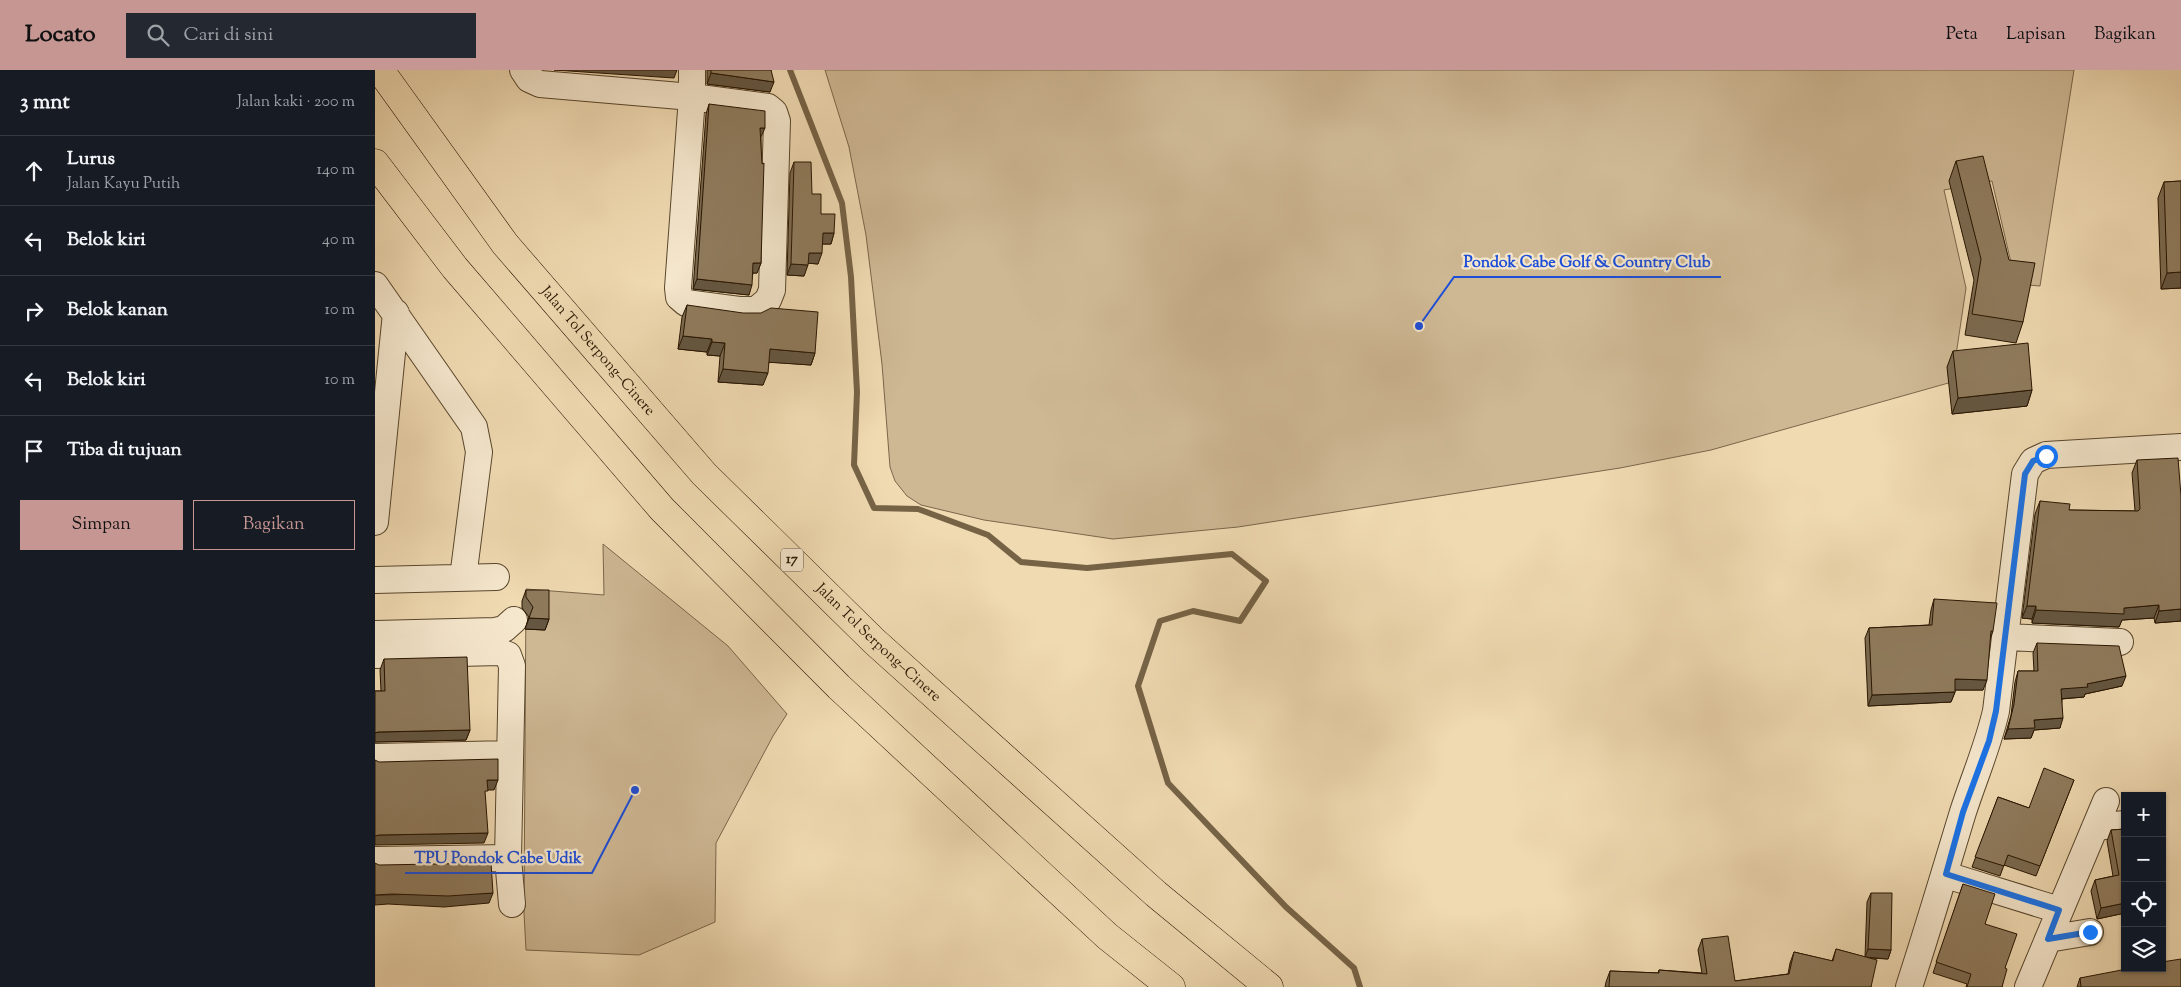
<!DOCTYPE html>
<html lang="id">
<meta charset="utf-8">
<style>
body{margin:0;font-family:"Sorts Mill Goudy",serif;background:#242831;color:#f1f3f6}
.controls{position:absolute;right:15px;bottom:15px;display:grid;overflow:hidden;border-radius:0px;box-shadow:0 1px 4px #0004}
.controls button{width:45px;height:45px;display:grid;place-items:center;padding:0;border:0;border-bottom:1px solid #363941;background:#171b24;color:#f1f3f6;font:25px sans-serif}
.stop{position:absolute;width:15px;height:15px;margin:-11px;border:4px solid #1a73e8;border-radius:50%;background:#fff}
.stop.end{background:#1a73e8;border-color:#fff;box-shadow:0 1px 5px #0008}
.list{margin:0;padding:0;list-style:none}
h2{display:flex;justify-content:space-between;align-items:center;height:65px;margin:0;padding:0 20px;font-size:21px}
h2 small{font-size:16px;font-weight:400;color:#9ea1a6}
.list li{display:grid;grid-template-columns:32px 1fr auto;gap:15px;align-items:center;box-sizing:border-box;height:70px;padding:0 20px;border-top:1px solid #363941}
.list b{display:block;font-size:19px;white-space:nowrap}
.list p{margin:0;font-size:16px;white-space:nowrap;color:#9ea1a6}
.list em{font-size:16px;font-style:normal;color:#9ea1a6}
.actions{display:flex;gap:10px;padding:15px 20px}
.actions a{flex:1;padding:11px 0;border:1px solid #c59692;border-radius:0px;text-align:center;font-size:18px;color:#c59692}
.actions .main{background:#c59692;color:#111}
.icon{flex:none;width:28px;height:28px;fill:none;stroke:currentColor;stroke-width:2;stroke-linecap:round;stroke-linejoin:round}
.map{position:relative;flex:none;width:1806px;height:917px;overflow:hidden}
header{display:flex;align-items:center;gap:30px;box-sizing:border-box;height:70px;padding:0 25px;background:#c59692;color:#111}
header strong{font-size:24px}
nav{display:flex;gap:28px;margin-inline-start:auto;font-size:18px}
.search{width:350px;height:45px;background:#242831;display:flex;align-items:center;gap:12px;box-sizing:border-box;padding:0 18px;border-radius:0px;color:#9ea1a6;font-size:19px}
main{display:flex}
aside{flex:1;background:#171b24}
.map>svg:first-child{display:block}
.green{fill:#ceb894;stroke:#7a664a}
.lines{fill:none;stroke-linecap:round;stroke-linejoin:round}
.stream{stroke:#766346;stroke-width:6}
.minor-casing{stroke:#58462c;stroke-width:28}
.highway-casing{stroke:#261400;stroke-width:29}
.minor{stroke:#f5e7cd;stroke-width:26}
.highway{stroke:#f0dab2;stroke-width:28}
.wall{fill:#7b6a50;stroke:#261400}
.shaded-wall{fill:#645641;stroke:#261400}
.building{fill:#8f7b5d;stroke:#261400}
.route{stroke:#1a73e8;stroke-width:6}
.labels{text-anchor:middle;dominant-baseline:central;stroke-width:4.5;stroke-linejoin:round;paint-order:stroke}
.shield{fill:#f5e7cd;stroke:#64533e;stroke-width:1}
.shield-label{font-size:14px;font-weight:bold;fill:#261400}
.street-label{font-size:15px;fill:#261400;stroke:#f5e7cd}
.leader{fill:none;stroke:#1d4ed8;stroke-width:2}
.callout-dot{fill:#1d4ed8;stroke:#f5e7cd;stroke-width:2}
.callout-label{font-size:16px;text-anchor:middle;font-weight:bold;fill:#1d4ed8;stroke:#f5e7cd;stroke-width:4.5;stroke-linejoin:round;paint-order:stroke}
</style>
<header>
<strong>Locato</strong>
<div class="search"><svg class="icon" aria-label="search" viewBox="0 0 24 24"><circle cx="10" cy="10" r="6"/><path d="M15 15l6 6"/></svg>Cari di sini</div>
<nav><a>Peta</a><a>Lapisan</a><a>Bagikan</a></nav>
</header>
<main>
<aside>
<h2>3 mnt<small>Jalan kaki · 200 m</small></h2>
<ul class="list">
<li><svg class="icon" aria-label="ahead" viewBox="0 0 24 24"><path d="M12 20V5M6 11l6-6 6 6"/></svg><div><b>Lurus</b><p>Jalan Kayu Putih</p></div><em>140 m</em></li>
<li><svg class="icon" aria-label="left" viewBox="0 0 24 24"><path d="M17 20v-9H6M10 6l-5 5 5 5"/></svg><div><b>Belok kiri</b></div><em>40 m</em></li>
<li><svg class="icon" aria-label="right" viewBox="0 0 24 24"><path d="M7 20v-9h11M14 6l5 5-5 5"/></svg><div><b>Belok kanan</b></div><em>10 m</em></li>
<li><svg class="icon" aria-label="left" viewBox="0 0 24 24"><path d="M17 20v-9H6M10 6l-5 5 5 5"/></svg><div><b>Belok kiri</b></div><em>10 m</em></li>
<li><svg class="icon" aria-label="arrive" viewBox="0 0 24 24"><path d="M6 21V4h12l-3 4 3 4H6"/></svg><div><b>Tiba di tujuan</b></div></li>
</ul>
<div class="actions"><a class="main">Simpan</a><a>Bagikan</a></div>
</aside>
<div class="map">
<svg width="1806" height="917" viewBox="0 0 1806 917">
<rect width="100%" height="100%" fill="#f0dab2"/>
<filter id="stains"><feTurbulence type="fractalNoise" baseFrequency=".004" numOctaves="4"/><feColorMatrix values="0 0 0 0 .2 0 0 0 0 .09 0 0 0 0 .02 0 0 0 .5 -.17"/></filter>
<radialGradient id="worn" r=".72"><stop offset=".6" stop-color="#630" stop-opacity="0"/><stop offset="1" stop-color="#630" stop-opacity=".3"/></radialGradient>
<path class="green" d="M 450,0 L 1699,0 L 1665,216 L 1641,214 L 1617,111 L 1569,120 L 1591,218 L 1577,312 L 1336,380 L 1245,398 L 863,457 L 738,469 L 609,450 L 546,435 L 532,426 L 520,411 L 515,397 L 507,294 L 491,165 L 474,77 Z
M 228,474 L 353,576 L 412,644 L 398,666 L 341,773 L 340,852 L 264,885 L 151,880 L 149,843 L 151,519 L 229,525 Z"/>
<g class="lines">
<path class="stream" d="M 415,0 L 467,133 L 476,207 L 482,322 L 479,395 L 499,438 L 543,439 L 613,465 L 646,492 L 712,498 L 857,484 L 891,511 L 865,551 L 818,541 L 785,551 L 763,616 L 793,713 L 911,837 L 979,898 L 985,917"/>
<g class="minor-casing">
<path id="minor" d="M 148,0 L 154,9 L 165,14 L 317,27 L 393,37 L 399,42 L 402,51 L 397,220 L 393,230 L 381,240 L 364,240 L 311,233 L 304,227 L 303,218 L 317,27 L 317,0
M 0,215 L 99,357 L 104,382 L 88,508
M 0,452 L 21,243
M 0,510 L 121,507
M 0,564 L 120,561 L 129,559 L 139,550
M 1631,567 L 1745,572
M 0,585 L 125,582 L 133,585 L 137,596 L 133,788 L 137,834
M 0,687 L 135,684
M 1720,757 L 1750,754
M 0,790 L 133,788
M 1571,805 L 1684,840
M 1673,869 L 1715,862
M 1534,917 C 1553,859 1570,801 1588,742 C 1599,708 1613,676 1621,641 L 1650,404 L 1658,391 L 1671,385 L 1806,377
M 1653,917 L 1731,731"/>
</g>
<g class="highway-casing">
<g id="highway">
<path id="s1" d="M 5,0 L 130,174 L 329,404 L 500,572 L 781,824 L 894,917"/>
<path d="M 0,93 L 80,198 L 287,439 L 464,617 L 732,866 L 796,917"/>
</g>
</g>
<use href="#minor" class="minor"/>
<use href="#highway" class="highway"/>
</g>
<path class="wall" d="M 332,0 L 396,0 L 395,22 L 332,14 Z
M 334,34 L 386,67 L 386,193 L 382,203 L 378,203 L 374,225 L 318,219 L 331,44 Z
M 1581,91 L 1648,252 L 1641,273 L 1590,265 L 1599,210 L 1574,111 Z
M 419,92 L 446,144 L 459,163 L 456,174 L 447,174 L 443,194 L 433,193 L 429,206 L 412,205 L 415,103 Z
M 1806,111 L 1806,218 L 1786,219 L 1783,128 L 1789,112 Z
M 312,235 L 440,283 L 436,295 L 394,292 L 388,315 L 343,312 L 345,286 L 332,285 L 332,282 L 303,279 L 307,247 Z
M 1578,281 L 1657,320 L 1652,336 L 1577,344 L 1572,297 Z
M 1762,390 L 1806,426 L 1806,551 L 1780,553 L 1779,548 L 1747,550 L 1744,557 L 1657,553 L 1657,549 L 1647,548 L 1660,444 L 1665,431 L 1694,440 L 1760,441 L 1757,403 Z
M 151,520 L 174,549 L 170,560 L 150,559 L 154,547 L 147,538 L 147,531 Z
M 1559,529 L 1618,561 L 1615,569 L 1608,620 L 1580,620 L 1580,622 L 1576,632 L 1493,636 L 1490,568 L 1494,558 L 1554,555 L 1556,540 Z
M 1662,573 L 1747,616 L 1710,624 L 1709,627 L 1687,629 L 1685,658 L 1659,660 L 1656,668 L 1629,669 L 1636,645 L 1640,612 L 1643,601 L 1659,601 L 1658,583 Z
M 9,589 L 95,660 L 91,670 L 0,672 L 0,621 L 6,621 L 5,600 Z
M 1699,710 L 1661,806 L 1629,795 L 1625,806 L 1597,797 L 1623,727 L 1654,738 Z
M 1750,759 L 1750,843 L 1722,849 L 1716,821 L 1720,810 L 1738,806 L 1732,771 L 1736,760 Z
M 1588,814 L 1610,854 L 1630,898 L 1627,917 L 1591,917 L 1592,914 L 1558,903 Z
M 1496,823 L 1516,880 L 1513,889 L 1494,888 L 1496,917 L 1230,917 L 1231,912 L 1235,901 L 1283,903 L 1284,900 L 1327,903 L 1323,880 L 1327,869 L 1360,911 L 1413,904 L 1415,893 L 1419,882 L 1457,891 L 1461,879 L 1490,887 L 1492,832 Z
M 1705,908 L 1806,917 L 1702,917 Z"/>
<path class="shaded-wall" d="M 179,0 L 302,0 L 299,8 Z
M 336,3 L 399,12 L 395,22 L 332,14 Z
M 385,58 L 390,58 L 386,67 L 382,68 Z
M 448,163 L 459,163 L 456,174 L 444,174 Z
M 434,183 L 447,183 L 443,194 L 430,193 Z
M 378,193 L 386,193 L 382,203 L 375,203 Z
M 416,194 L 433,195 L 429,206 L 412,205 Z
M 1806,202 L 1806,218 L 1786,219 L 1792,203 Z
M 322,209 L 377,215 L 374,225 L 318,219 Z
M 308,266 L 337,269 L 332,282 L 303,279 Z
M 337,272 L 350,273 L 345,286 L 332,285 Z
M 395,279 L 440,283 L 436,295 L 390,292 Z
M 348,299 L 393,303 L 388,315 L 343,312 Z
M 1657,320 L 1652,336 L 1577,344 L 1583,328 Z
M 1784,535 L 1779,548 L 1747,550 L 1744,557 L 1657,553 L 1661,540 L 1749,538 Z
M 1652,536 L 1661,536 L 1657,549 L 1647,548 Z
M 1806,539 L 1806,551 L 1780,553 L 1784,541 Z
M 154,548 L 174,549 L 170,560 L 150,559 Z
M 1751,606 L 1747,616 L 1710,624 L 1709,627 L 1683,629 L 1686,619 Z
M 1580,609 L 1612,610 L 1608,620 L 1576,620 Z
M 1580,622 L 1576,632 L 1493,636 L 1497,625 Z
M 1688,648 L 1685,658 L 1659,660 L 1656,668 L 1629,669 L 1633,659 L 1659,650 Z
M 95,660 L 91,670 L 0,672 L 0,663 L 3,662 Z
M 112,710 L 123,710 L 119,720 L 109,720 Z
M 113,763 L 109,773 L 0,775 L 0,766 L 4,765 Z
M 118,823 L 114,833 L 69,837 L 13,834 L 0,835 L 0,825 Z
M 1750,833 L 1750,843 L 1722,849 L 1726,838 Z
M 1493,879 L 1516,880 L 1513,889 L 1490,887 Z"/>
<path class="building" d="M 336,0 L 396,0 L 399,12 L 336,3 Z
M 334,34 L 390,41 L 390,58 L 385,58 L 387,94 L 389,93 L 386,193 L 378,193 L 377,215 L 322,209 Z
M 1608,86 L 1634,190 L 1660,193 L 1648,252 L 1597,244 L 1606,189 L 1581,91 Z
M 419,92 L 436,92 L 437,124 L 446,124 L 446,144 L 460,144 L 459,163 L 448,163 L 447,183 L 434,183 L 433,195 L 416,194 Z
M 1806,111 L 1806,202 L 1792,203 L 1789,112 Z
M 312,235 L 368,243 L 386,243 L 396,238 L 443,242 L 440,283 L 395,279 L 393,303 L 348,299 L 350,273 L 337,272 L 337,269 L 308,266 Z
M 1653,273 L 1657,320 L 1583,328 L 1578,281 Z
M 1803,388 L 1806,426 L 1806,539 L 1784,541 L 1784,535 L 1749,538 L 1749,544 L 1661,540 L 1661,536 L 1652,536 L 1665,431 L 1695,434 L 1694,440 L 1763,441 L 1765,439 L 1762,390 Z
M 151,520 L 174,520 L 174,549 L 154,548 L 158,537 L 151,527 Z
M 1559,529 L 1622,533 L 1618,561 L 1616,561 L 1612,610 L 1580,609 L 1580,622 L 1497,625 L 1494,558 L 1557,555 Z
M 1662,573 L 1744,576 L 1751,606 L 1712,614 L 1713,617 L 1686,619 L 1688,648 L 1659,650 L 1660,658 L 1633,659 L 1639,634 L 1643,601 L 1663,601 Z
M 92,587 L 95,660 L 3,662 L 0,663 L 0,621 L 10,621 L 9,589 Z
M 123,689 L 123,710 L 112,710 L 113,721 L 110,721 L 113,763 L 4,765 L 0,766 L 0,690 L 4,692 Z
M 1669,698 L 1699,710 L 1665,796 L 1633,785 L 1629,796 L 1600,787 L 1623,727 L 1654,738 Z
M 1750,759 L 1750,833 L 1726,838 L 1720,810 L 1744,805 L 1736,760 Z
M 0,793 L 4,795 L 116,793 L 118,823 L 73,826 L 17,824 L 0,825 Z
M 1588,814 L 1620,824 L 1610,854 L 1642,864 L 1630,898 L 1632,899 L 1627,917 L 1592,917 L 1596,904 L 1561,892 Z
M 1496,823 L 1517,823 L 1516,880 L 1493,879 Z
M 1353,866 L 1360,911 L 1414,904 L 1419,882 L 1458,891 L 1461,879 L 1502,890 L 1496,917 L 1234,917 L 1235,901 L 1284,903 L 1284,900 L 1332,904 L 1327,869 Z
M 1806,889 L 1806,917 L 1706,917 L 1705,908 L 1757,898 L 1787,898 L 1787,892 Z"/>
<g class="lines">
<path class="route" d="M 1671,386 L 1658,391 L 1650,404 L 1621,641 L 1614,671 L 1588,742 L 1571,804 L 1684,840 L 1673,869 L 1715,862"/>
</g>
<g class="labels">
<rect class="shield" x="406" y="478.5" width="22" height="23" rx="4"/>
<g class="shield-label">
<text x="417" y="490">17</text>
</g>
<g class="street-label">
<text stroke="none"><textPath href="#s1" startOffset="356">Jalan Tol Serpong–Cinere</textPath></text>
<text stroke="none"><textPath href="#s1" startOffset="761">Jalan Tol Serpong–Cinere</textPath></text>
</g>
</g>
<path class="leader" d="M1044 256L1079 207H1346M260 720L217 803H30"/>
<g class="callout-dot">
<circle cx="1044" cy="256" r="5"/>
<circle cx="260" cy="720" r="5"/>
</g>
<g class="callout-label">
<text x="1212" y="197">Pondok Cabe Golf &amp; Country Club</text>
<text x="123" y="793">TPU Pondok Cabe Udik</text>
</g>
<rect width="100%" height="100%" filter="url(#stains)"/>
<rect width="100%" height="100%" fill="url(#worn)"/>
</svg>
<div class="controls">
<button>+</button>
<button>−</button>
<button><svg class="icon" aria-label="locate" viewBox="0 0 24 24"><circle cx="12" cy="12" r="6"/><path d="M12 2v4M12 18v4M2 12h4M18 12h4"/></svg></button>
<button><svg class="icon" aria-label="layers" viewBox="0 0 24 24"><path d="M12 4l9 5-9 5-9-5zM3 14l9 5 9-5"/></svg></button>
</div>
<div class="stop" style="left:1671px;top:386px"></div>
<div class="stop end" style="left:1715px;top:862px"></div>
</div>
</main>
